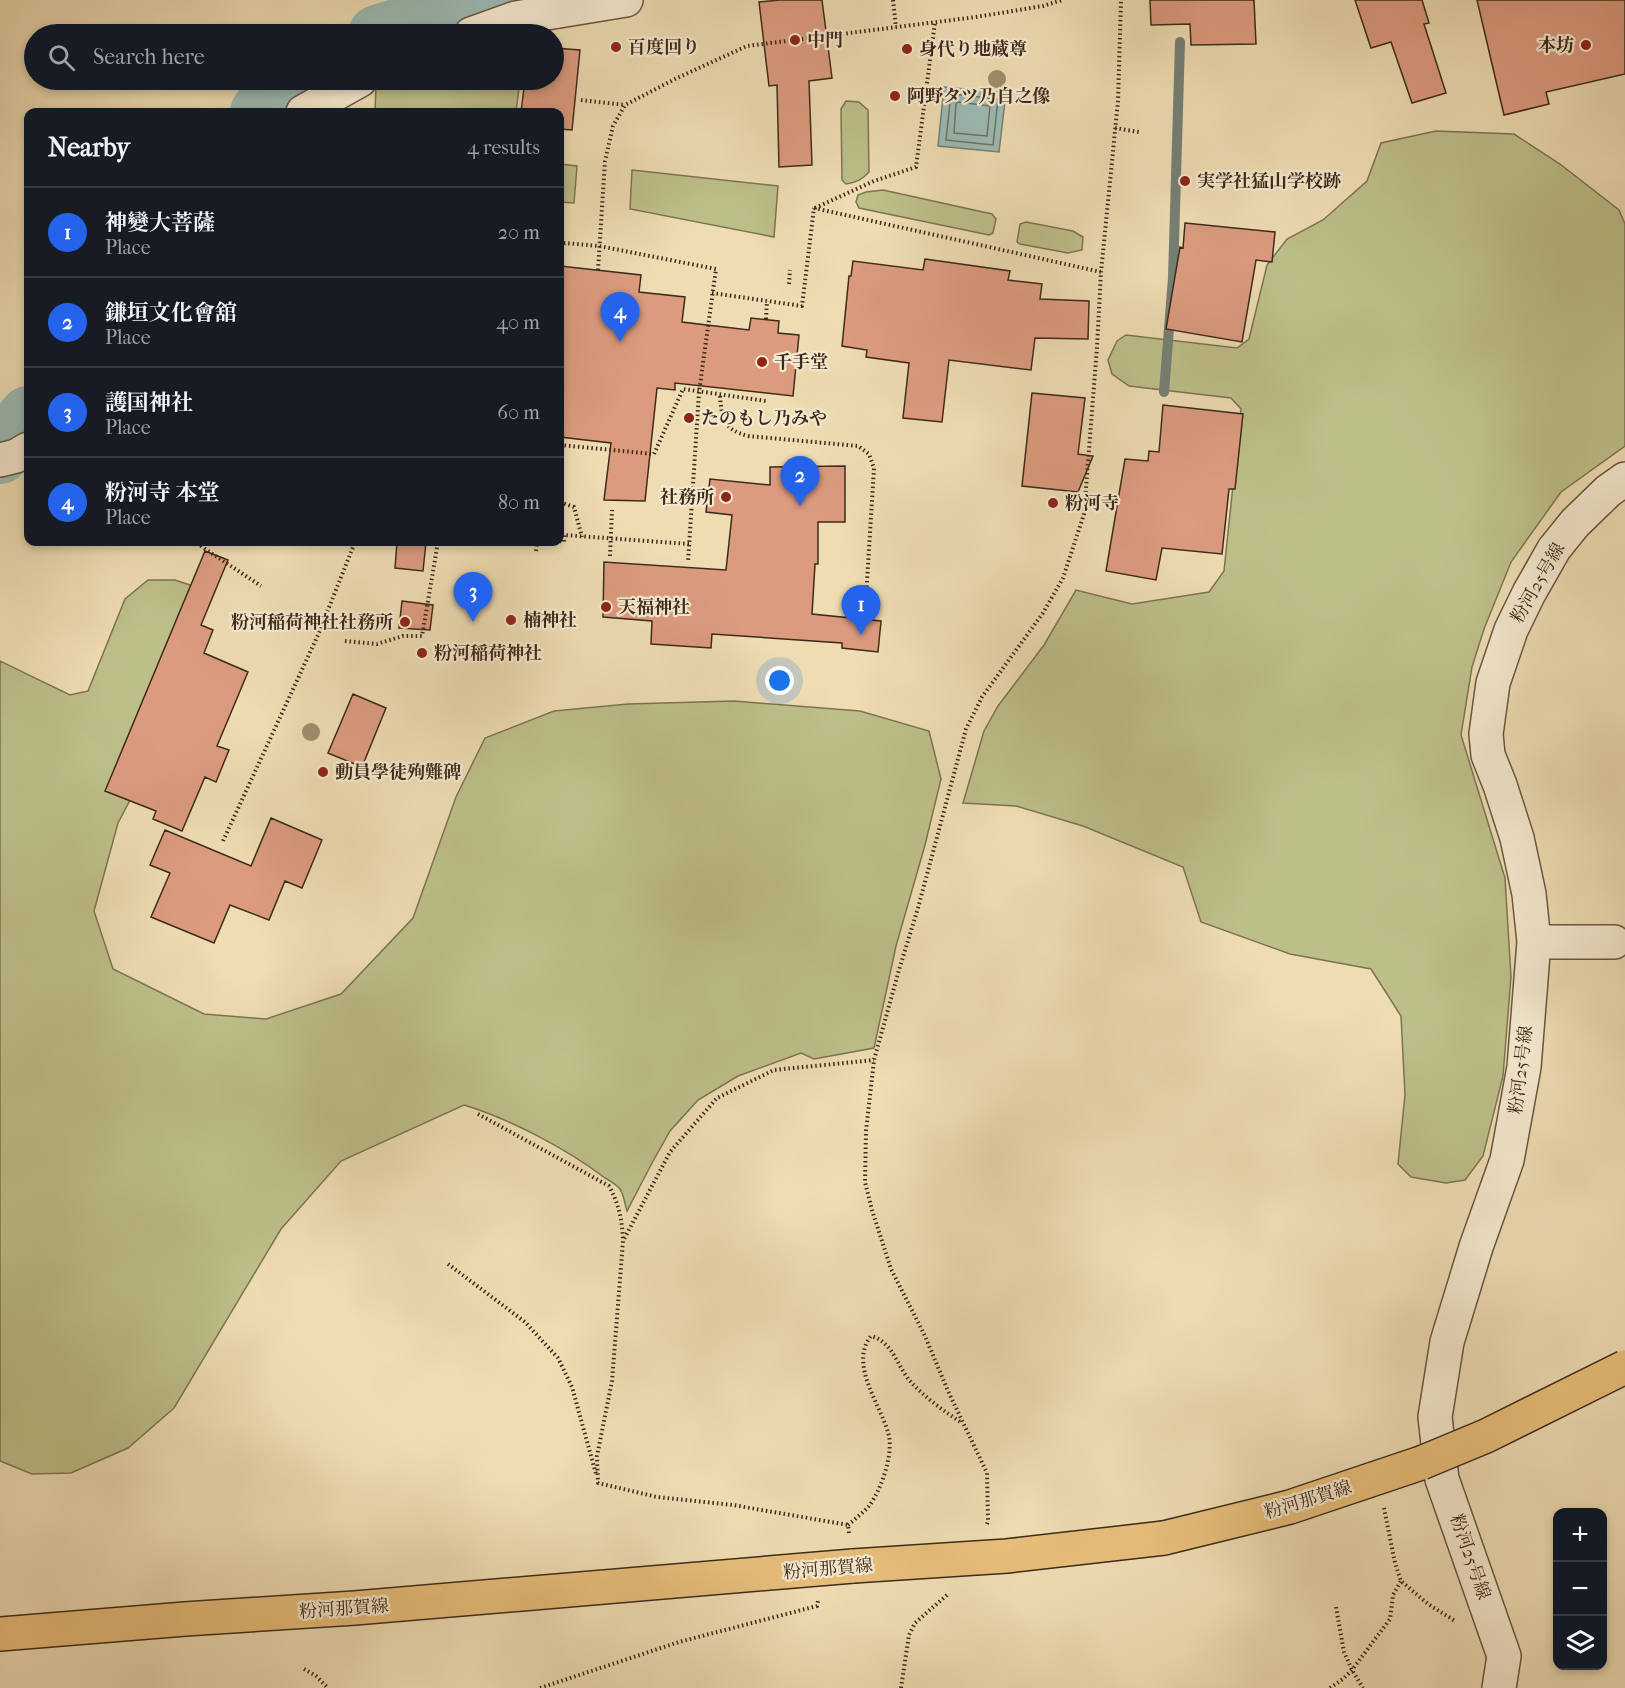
<!DOCTYPE html>
<meta charset="utf-8">
<style>
body{margin:0;font-family:"IM FELL French Canon","Noto Serif JP",serif;background:#242831;color:#f1f3f6}
.controls{position:absolute;right:18px;bottom:18px;display:grid;overflow:hidden;border-radius:12px;box-shadow:0 3px 9px #0003}
.controls button{width:54px;height:54px;display:grid;place-items:center;padding:0;border:0;border-bottom:2px solid #363941;background:#171b24;color:#f1f3f6;font:30px sans-serif}
.you{position:absolute;left:780px;top:681px;width:21px;height:21px;margin:-15px;border:4px solid #fff;border-radius:50%;background:#1a73e8;box-shadow:0 0 0 9px #1a73e833}
.badge{display:grid;place-items:center;width:39px;height:39px;border-radius:50%;background:#2563eb;color:#fff;font-size:20px;font-weight:700}
.pin{position:absolute;translate:-50% -50px;filter:drop-shadow(0 2px 3px #0008)}
.pin::after{content:'';position:absolute;top:32px;width:21px;height:18px;background:inherit;clip-path:polygon(0 0,100% 0,50% 100%)}
.list{margin:0;padding:0;list-style:none}
h2{display:flex;justify-content:space-between;align-items:center;height:78px;margin:0;padding:0 24px;font-size:26px}
h2 small{font-size:20px;font-weight:400;color:#9ea1a6}
.list li{display:grid;grid-template-columns:39px 1fr auto;gap:18px;align-items:center;box-sizing:border-box;height:90px;padding:0 24px;border-top:2px solid #363941}
.list b{display:block;font-size:22px;white-space:nowrap}
.list p{margin:0;font-size:20px;white-space:nowrap;color:#9ea1a6}
.list em{font-size:20px;font-style:normal;color:#9ea1a6}
.icon{flex:none;width:33px;height:33px;fill:none;stroke:currentColor;stroke-width:2;stroke-linecap:round;stroke-linejoin:round}
.map{position:relative;flex:none;width:1625px;height:1688px;overflow:hidden}
.search{position:absolute;background:#171b24;box-shadow:0 3px 9px #0003;left:24px;top:24px;width:540px;height:66px;display:flex;align-items:center;gap:15px;box-sizing:border-box;padding:0 21px;border-radius:33px;color:#9ea1a6;font-size:22px}
.panel{position:absolute;background:#171b24;box-shadow:0 3px 9px #0003;left:24px;top:108px;width:540px;height:438px;border-radius:12px}
.map>svg:first-child{display:block}
.green{fill:#bdbf89;stroke:#7d7452;stroke-width:1.5}
.water{fill:#9bbab3;stroke:#758076;stroke-width:1.5}
.lines{fill:none;stroke-linecap:round;stroke-linejoin:round}
.shore{stroke:#6c7267;stroke-width:1.5}
.stream{stroke:#758076;stroke-width:10}
.river{stroke:#9bbab3;stroke-width:58}
.building{fill:#dc9b7f;stroke:#3d2a1b;stroke-width:1.5}
.minor-casing{stroke:#695641;stroke-width:36}
.major-casing{stroke:#3d2a1b;stroke-width:36}
.path{stroke:#3d2a1b;stroke-width:4;stroke-dasharray:1.5 3;stroke-linecap:butt}
.minor{stroke:#f4e8ce;stroke-width:33}
.major{stroke:#e7be7a;stroke-width:33}
.major-bridge-casing{stroke:#3d2a1b;stroke-width:36;stroke-linecap:butt}
.major-bridge{stroke:#e7be7a;stroke-width:33}
.tree{fill:#9e8e6e}
.poi-dot{fill:#8f2418;stroke:#f4e8ce;stroke-width:2}
.labels{text-anchor:middle;dominant-baseline:central;stroke-width:4.5;stroke-linejoin:round;paint-order:stroke}
.poi-label{font-size:18px;font-weight:bold;fill:#3d2a1b;stroke:#f4e8ce;text-anchor:start}
.street-label{font-size:18px;fill:#3d2a1b;stroke:#f4e8ce}
</style>
<div class="map">
<svg width="1625" height="1688" viewBox="0 0 1625 1688">
<rect width="100%" height="100%" fill="#eedcb3"/>
<filter id="stains"><feTurbulence type="fractalNoise" baseFrequency=".00333" numOctaves="4"/><feColorMatrix values="0 0 0 0 .2 0 0 0 0 .09 0 0 0 0 .02 0 0 0 .5 -.17"/></filter>
<radialGradient id="worn" r=".72"><stop offset=".6" stop-color="#630" stop-opacity="0"/><stop offset="1" stop-color="#630" stop-opacity=".3"/></radialGradient>
<path class="green" d="M 392,80 L 520,80 L 516,112 L 375,112 L 376,86 Z
M 846,101 L 859,102 L 868,110 L 869,172 C 863,179 855,183 846,184 L 842,180 L 841,109 Z
M 1436,131 L 1514,134 L 1560,164 L 1619,210 L 1625,224 L 1625,446 L 1561,492 L 1511,562 L 1484,629 L 1472,667 L 1461,735 L 1505,878 L 1511,977 L 1503,1076 L 1483,1156 L 1465,1180 L 1446,1183 L 1411,1177 L 1398,1164 L 1405,1095 L 1401,1016 L 1371,969 L 1290,954 L 1201,922 L 1183,867 L 1083,826 L 1016,806 L 963,803 L 984,731 L 998,706 L 1044,645 L 1076,590 L 1132,604 L 1209,592 L 1224,571 L 1241,409 L 1231,398 L 1129,386 L 1112,374 L 1108,360 L 1117,341 L 1126,335 L 1237,348 L 1249,339 L 1267,265 L 1287,239 L 1323,220 L 1367,181 L 1381,143 Z
M 560,164 L 577,166 L 574,203 L 560,202 Z
M 632,170 L 778,186 L 774,237 L 630,209 Z
M 883,190 L 992,214 L 996,219 L 993,233 L 989,235 L 859,208 L 856,202 L 858,195 L 866,192 Z
M 1026,222 L 1073,231 L 1083,237 L 1082,250 L 1068,253 L 1020,244 L 1017,242 L 1020,224 Z
M 148,580 L 175,580 L 196,587 L 164,736 L 118,823 L 94,911 L 113,969 L 204,1014 L 266,1019 L 341,994 L 413,918 L 456,797 L 485,738 L 554,711 L 628,704 L 734,701 L 860,711 L 929,731 L 941,779 L 925,845 L 896,946 L 874,1048 L 814,1059 L 801,1053 L 738,1076 L 698,1100 L 670,1131 L 652,1163 L 627,1211 C 625,1205 624,1195 620,1189 C 617,1185 610,1181 605,1178 C 567,1149 510,1119 464,1105 L 341,1161 L 281,1229 L 174,1408 L 128,1448 L 71,1473 L 32,1474 L 0,1461 L 0,661 L 70,695 L 88,691 L 125,599 Z"/>
<path class="water" d="M 944,87 L 1006,93 L 999,152 L 938,146 Z"/>
<g class="lines">
<path class="shore" d="M 951,94 L 998,99 L 993,145 L 946,140 Z
M 958,102 L 990,106 L 987,136 L 954,133 L 956,104 Z"/>
<path class="stream" d="M 1164,392 L 1173,278 L 1180,42
M 0,436 L 10,438"/>
<path class="river" d="M 377,34 L 488,0
M 259,112 L 275,89 L 290,80
M 0,455 L 10,438 L 28,415"/>
</g>
<path class="building" d="M 780,0 L 822,0 L 832,78 L 809,81 L 812,165 L 779,167 L 777,85 L 769,86 L 759,2 Z
M 1150,0 L 1254,0 L 1256,44 L 1191,45 L 1190,24 L 1151,25 Z
M 1355,0 L 1422,0 L 1429,23 L 1424,24 L 1446,93 L 1412,103 L 1391,42 L 1371,48 Z
M 1477,0 L 1625,0 L 1625,74 L 1546,92 L 1549,104 L 1504,115 Z
M 554,48 L 580,50 L 572,130 L 560,129 L 560,112 L 521,112 L 525,80 L 554,80 Z
M 1185,223 L 1275,232 L 1272,262 L 1256,260 L 1242,342 L 1166,329 L 1180,247 L 1183,248 Z
M 925,259 L 1010,271 L 1008,280 L 1042,284 L 1040,299 L 1089,301 L 1088,339 L 1035,338 L 1031,370 L 949,360 L 942,422 L 903,418 L 909,363 L 866,357 L 867,350 L 842,346 L 849,276 L 851,276 L 853,261 L 923,270 Z
M 560,266 L 641,275 L 639,292 L 685,297 L 682,322 L 749,330 L 751,318 L 779,321 L 778,333 L 799,335 L 793,396 L 675,383 L 675,390 L 657,388 L 645,501 L 604,500 L 611,443 L 560,437 Z
M 1032,393 L 1085,398 L 1078,454 L 1093,456 L 1078,492 L 1022,486 Z
M 1163,405 L 1243,414 L 1235,489 L 1229,489 L 1222,554 L 1162,548 L 1156,580 L 1106,571 L 1125,459 L 1148,461 L 1149,451 L 1159,452 Z
M 845,466 L 845,522 L 818,522 L 818,564 L 815,564 L 812,614 L 881,621 L 878,652 L 842,648 L 842,643 L 712,634 L 711,648 L 651,644 L 652,621 L 603,617 L 604,562 L 726,570 L 732,515 L 706,512 L 710,479 L 770,485 L 770,467 Z
M 397,542 L 426,542 L 423,571 L 395,568 Z
M 205,551 L 228,560 L 201,625 L 213,630 L 204,653 L 248,672 L 217,746 L 229,750 L 216,782 L 205,777 L 182,831 L 153,819 L 156,811 L 105,791 Z
M 402,601 L 433,605 L 430,630 L 399,628 Z
M 353,694 L 386,708 L 362,767 L 328,753 Z
M 271,818 L 322,840 L 302,888 L 285,881 L 269,920 L 230,905 L 214,943 L 151,917 L 170,873 L 150,865 L 165,830 L 251,866 Z"/>
<g class="lines">
<g class="minor-casing">
<path id="minor" d="M 471,34 L 516,18 L 626,0
M 303,112 L 360,80
M 0,460 L 16,456 L 28,449
M 1534,942 L 1614,942
M 1499,1688 L 1504,1656 L 1442,1479 L 1435,1417 L 1447,1342 L 1476,1247 L 1507,1160 L 1524,1067 L 1534,942 L 1529,894 L 1517,838 L 1500,785 L 1488,755 L 1486,734 L 1493,683 L 1511,630 L 1529,593 L 1554,549 L 1575,523 L 1608,491 L 1625,479"/>
</g>
<g class="major-casing">
<path id="major" d="M 1164,1538 L 1290,1507 L 1421,1463
M 0,1634 L 185,1619 L 355,1608 L 853,1566"/>
</g>
<path class="path" d="M 893,0 L 896,27
M 581,100 L 625,105
M 1115,128 L 1139,132
M 814,208 L 1101,272
M 815,208 L 874,181 L 916,167 L 935,22
M 560,246 L 565,243 L 599,246 L 716,269 L 699,392 L 688,562
M 598,270 L 605,161 L 613,126 L 625,105 L 677,78 L 747,46 L 976,17 L 1043,6 L 1062,0
M 789,284 L 790,270
M 712,293 L 802,306 L 814,208
M 766,319 L 767,301
M 720,396 C 722,419 723,429 748,436 L 858,446 L 869,454 L 874,468 L 865,614
M 560,445 L 654,454 L 683,389 L 766,401
M 560,502 L 574,507 L 582,537
M 560,541 L 564,542 L 564,535 L 689,544
M 198,542 L 202,547 L 261,586
M 536,551 L 537,542
M 610,556 L 612,510
M 345,641 L 377,644 L 403,636 L 422,636 L 438,542
M 223,841 L 318,635 L 355,542
M 478,1114 L 609,1186 C 619,1204 622,1220 623,1240
M 448,1264 L 525,1322 L 558,1358 L 572,1387 L 596,1474
M 1384,1508 L 1395,1563 L 1401,1581 L 1428,1604 L 1455,1621
M 987,1524 L 988,1521 L 987,1473 L 948,1391 L 925,1336 L 891,1269 L 872,1210 L 865,1182 L 866,1131 L 874,1060 L 899,970 L 918,908 L 966,729 L 982,697 L 1043,613 L 1063,578 L 1084,514 L 1097,347 L 1101,272 L 1118,101 L 1121,0
M 848,1525 C 855,1519 863,1513 869,1506 C 881,1490 893,1456 889,1436 C 882,1406 848,1365 871,1336 C 893,1342 897,1366 910,1381 C 924,1397 945,1412 962,1423
M 849,1533 L 848,1525 L 733,1505 L 657,1497 L 598,1483 L 597,1456 L 612,1381 L 623,1241 L 670,1152 L 717,1098 L 774,1070 L 874,1060
M 1336,1607 L 1344,1652 L 1352,1670 L 1363,1688
M 304,1669 L 316,1676 L 328,1688
M 540,1688 L 679,1642 L 817,1606 L 818,1601
M 901,1688 L 909,1635 L 915,1623 L 947,1595
M 1330,1688 L 1343,1679 L 1352,1670 L 1390,1619 L 1393,1595 L 1401,1581"/>
<use href="#minor" class="minor"/>
<use href="#major" class="major"/>
<g class="major-bridge-casing">
<path id="major-bridge" d="M 1421,1463 L 1486,1436 L 1625,1367
M 853,1566 L 1007,1556 L 1164,1538"/>
</g>
<use href="#major-bridge" class="major-bridge"/>
</g>
<g class="tree">
<circle cx="997" cy="79" r="9"/>
<circle cx="311" cy="732" r="9"/>
</g>
<g class="poi-dot">
<circle cx="795" cy="40" r="6"/>
<circle cx="1586" cy="45" r="6"/>
<circle cx="616" cy="47" r="6"/>
<circle cx="907" cy="49" r="6"/>
<circle cx="895" cy="96" r="6"/>
<circle cx="1185" cy="181" r="6"/>
<circle cx="762" cy="362" r="6"/>
<circle cx="689" cy="418" r="6"/>
<circle cx="726" cy="497" r="6"/>
<circle cx="1053" cy="503" r="6"/>
<circle cx="606" cy="607" r="6"/>
<circle cx="511" cy="620" r="6"/>
<circle cx="405" cy="622" r="6"/>
<circle cx="422" cy="653" r="6"/>
<circle cx="323" cy="772" r="6"/>
</g>
<g class="labels">
<g class="poi-label">
<text x="807" y="40">中門</text>
<text x="1574" y="45" text-anchor="end">本坊</text>
<text x="628" y="47">百度回り</text>
<text x="919" y="49">身代り地蔵尊</text>
<text x="907" y="96">阿野タツ乃自之像</text>
<text x="1197" y="181">実学社猛山学校跡</text>
<text x="774" y="362">千手堂</text>
<text x="701" y="418">たのもし乃みや</text>
<text x="714" y="497" text-anchor="end">社務所</text>
<text x="1065" y="503">粉河寺</text>
<text x="618" y="607">天福神社</text>
<text x="523" y="620">楠神社</text>
<text x="393" y="622" text-anchor="end">粉河稲荷神社社務所</text>
<text x="434" y="653">粉河稲荷神社</text>
<text x="335" y="772">動員學徒殉難碑</text>
</g>
<g class="street-label">
<text transform="translate(1538 583) rotate(-60)">粉河25号線</text>
<text transform="translate(1521 1070) rotate(-83)">粉河25号線</text>
<text transform="translate(1308 1500) rotate(-17)">粉河那賀線</text>
<text transform="translate(1470 1557) rotate(71)">粉河25号線</text>
<text transform="translate(828 1569) rotate(-5)">粉河那賀線</text>
<text transform="translate(344 1609) rotate(-4)">粉河那賀線</text>
</g>
</g>
<rect width="100%" height="100%" filter="url(#stains)"/>
<rect width="100%" height="100%" fill="url(#worn)"/>
</svg>
<div class="controls">
<button>+</button>
<button>−</button>
<button><svg class="icon" aria-label="layers" viewBox="0 0 24 24"><path d="M12 4l9 5-9 5-9-5zM3 14l9 5 9-5"/></svg></button>
</div>
<div class="you"></div>
<div class="pin badge" style="left:861px;top:635px">1</div>
<div class="pin badge" style="left:800px;top:506px">2</div>
<div class="pin badge" style="left:473px;top:622px">3</div>
<div class="pin badge" style="left:620px;top:342px">4</div>
<div class="search"><svg class="icon" aria-label="search" viewBox="0 0 24 24"><circle cx="10" cy="10" r="6"/><path d="M15 15l6 6"/></svg>Search here</div>
<section class="panel">
<h2>Nearby<small>4 results</small></h2>
<ul class="list">
<li><span class="badge">1</span><div><b>神變大菩薩</b><p>Place</p></div><em>20 m</em></li>
<li><span class="badge">2</span><div><b>鎌垣文化會舘</b><p>Place</p></div><em>40 m</em></li>
<li><span class="badge">3</span><div><b>護国神社</b><p>Place</p></div><em>60 m</em></li>
<li><span class="badge">4</span><div><b>粉河寺 本堂</b><p>Place</p></div><em>80 m</em></li>
</ul>
</section>
</div>
